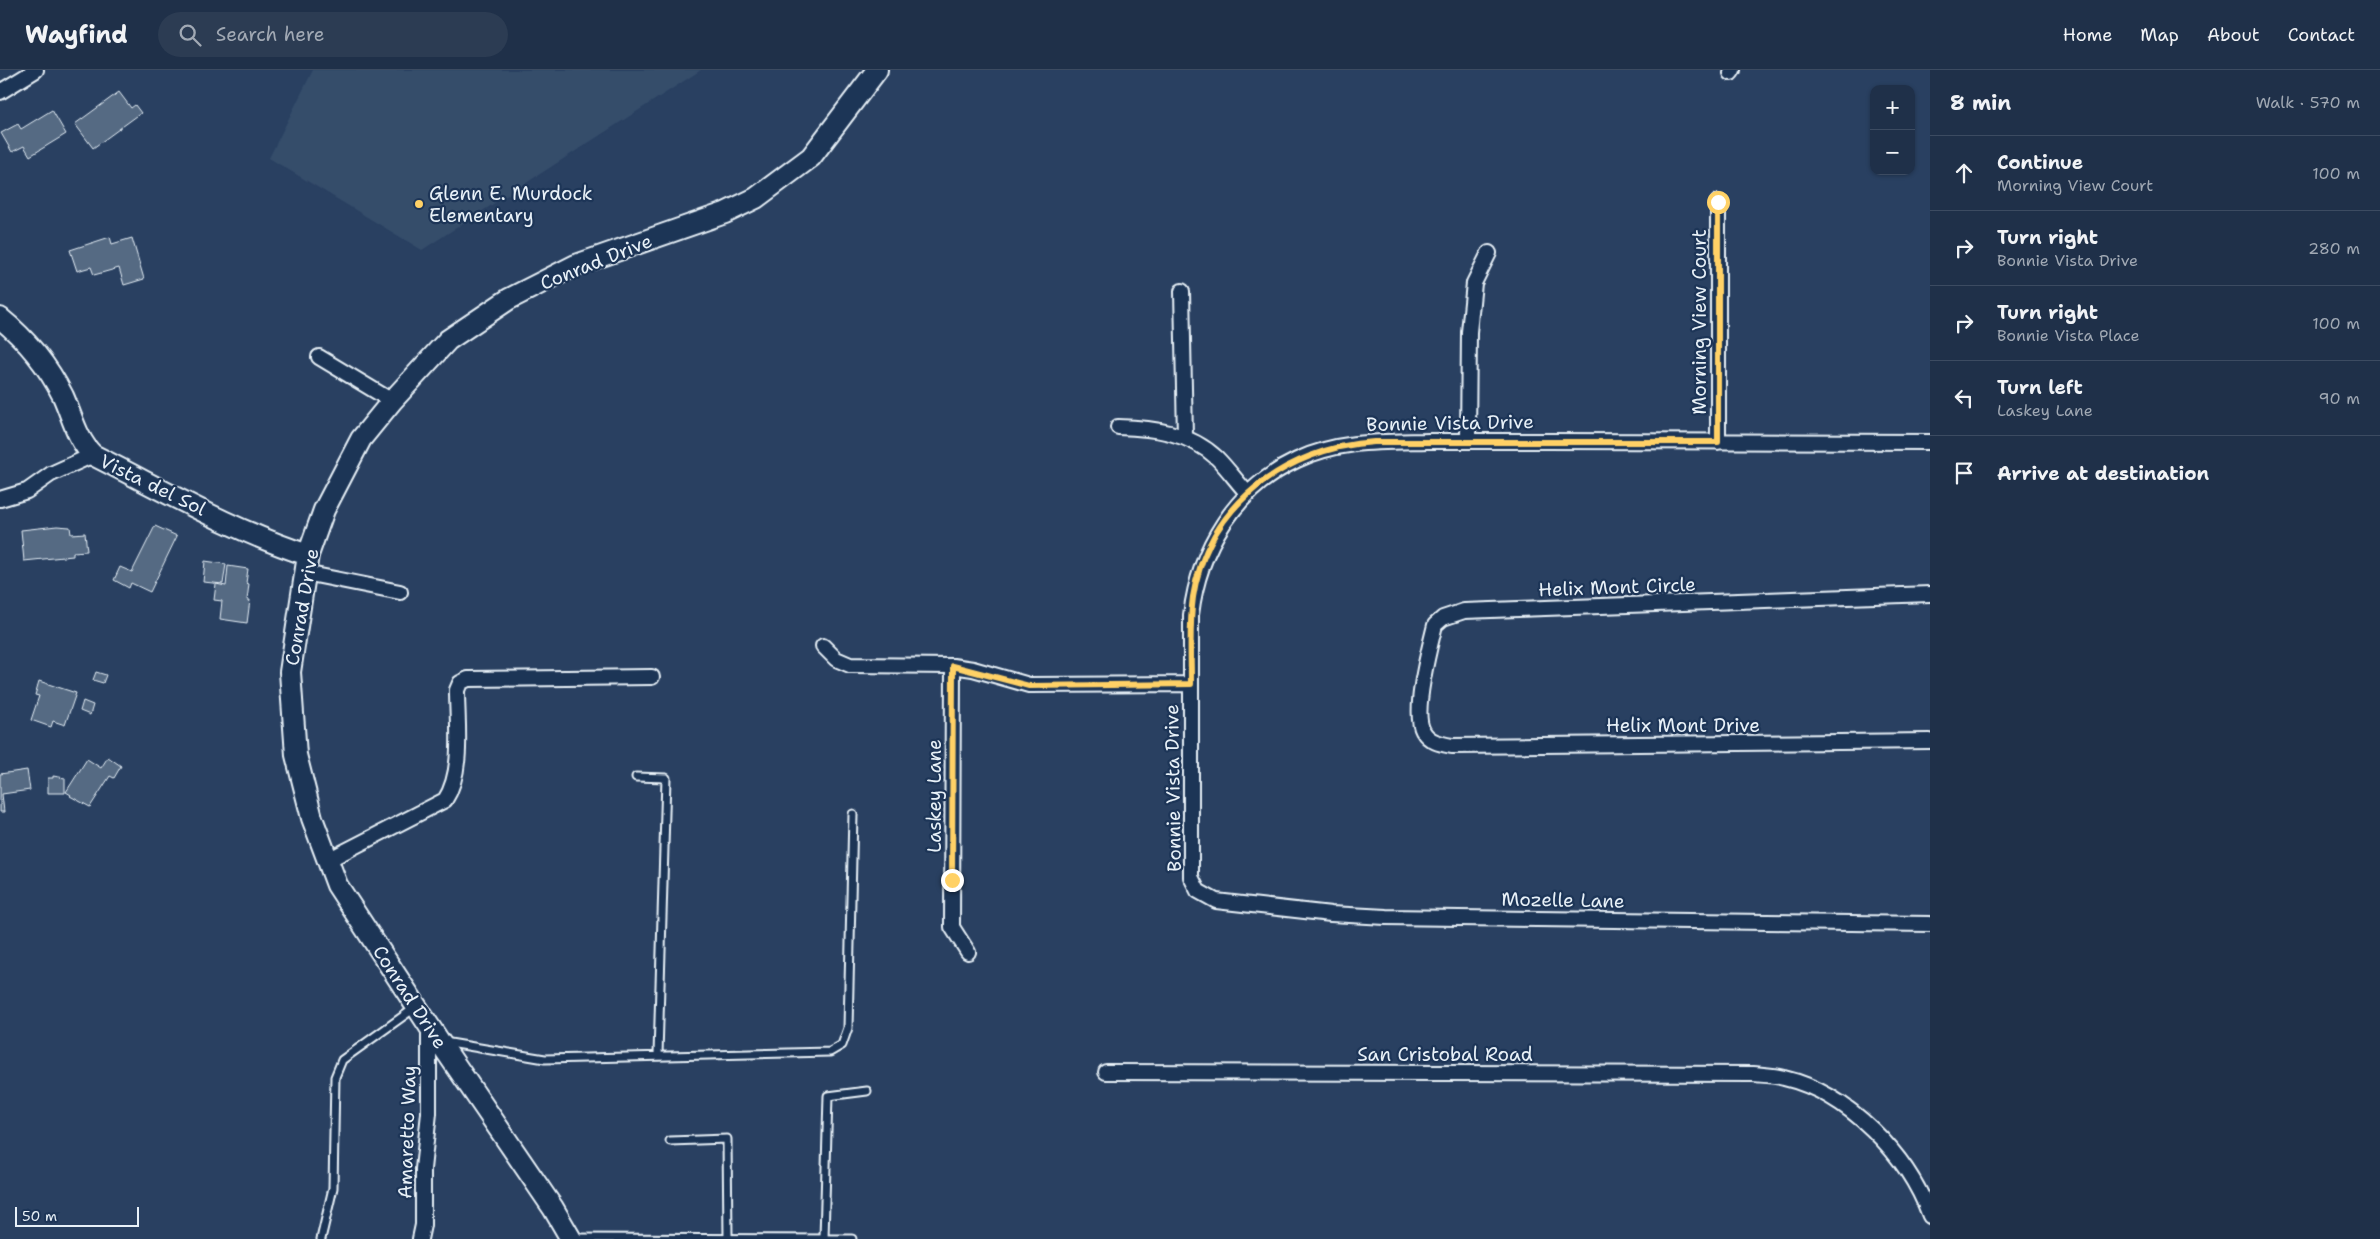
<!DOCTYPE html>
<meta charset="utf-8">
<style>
body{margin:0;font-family:"Shantell Sans",sans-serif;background:#2c3c53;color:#f1f3f6}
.controls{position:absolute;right:15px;top:15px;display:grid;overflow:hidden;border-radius:10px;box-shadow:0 1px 4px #0004}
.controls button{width:45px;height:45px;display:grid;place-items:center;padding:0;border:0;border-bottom:1px solid #3c4b61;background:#1f3049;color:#f1f3f6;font:25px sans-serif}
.scale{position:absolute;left:15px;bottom:12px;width:124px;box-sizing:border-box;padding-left:5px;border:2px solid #e8f1f8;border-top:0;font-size:14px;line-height:18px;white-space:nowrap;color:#e8f1f8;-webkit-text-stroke:4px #1d3557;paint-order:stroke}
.stop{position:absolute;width:15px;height:15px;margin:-11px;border:4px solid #ffd166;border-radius:50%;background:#fff}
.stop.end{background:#ffd166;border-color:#fff;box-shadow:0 1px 5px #0008}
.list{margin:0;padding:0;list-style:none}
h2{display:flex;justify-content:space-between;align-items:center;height:65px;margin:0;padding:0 20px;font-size:21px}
h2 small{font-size:16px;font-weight:400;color:#a1a9b4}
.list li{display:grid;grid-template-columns:32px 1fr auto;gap:15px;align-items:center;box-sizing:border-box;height:75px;padding:0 20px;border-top:1px solid #3c4b61}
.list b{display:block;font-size:19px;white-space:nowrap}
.list p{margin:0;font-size:16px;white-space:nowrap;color:#a1a9b4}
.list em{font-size:16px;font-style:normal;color:#a1a9b4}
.icon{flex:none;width:28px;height:28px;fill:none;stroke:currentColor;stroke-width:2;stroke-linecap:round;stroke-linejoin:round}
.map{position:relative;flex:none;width:1930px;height:1169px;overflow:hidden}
header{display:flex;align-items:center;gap:30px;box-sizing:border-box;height:70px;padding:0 25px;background:#1f3049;border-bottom:1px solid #3c4b61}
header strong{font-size:24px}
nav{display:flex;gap:28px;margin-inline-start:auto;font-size:18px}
.search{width:350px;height:45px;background:#2c3c53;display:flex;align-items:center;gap:12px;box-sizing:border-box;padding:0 18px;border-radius:28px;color:#a1a9b4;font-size:19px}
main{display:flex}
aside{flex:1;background:#1f3049}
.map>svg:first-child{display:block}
.built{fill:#364d6b}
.building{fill:#556a83;stroke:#e8f1f8}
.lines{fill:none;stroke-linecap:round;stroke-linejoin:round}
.lane-casing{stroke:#e8f1f8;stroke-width:11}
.street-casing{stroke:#e8f1f8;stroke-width:18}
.secondary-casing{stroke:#e8f1f8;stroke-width:24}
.lane{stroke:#1d3557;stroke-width:7}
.street{stroke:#1d3557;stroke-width:14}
.secondary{stroke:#1d3557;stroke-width:20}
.route{stroke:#ffd166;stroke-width:6}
.poi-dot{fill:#ffd166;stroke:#1d3557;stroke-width:2}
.labels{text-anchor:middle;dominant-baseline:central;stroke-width:4.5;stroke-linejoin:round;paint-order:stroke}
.poi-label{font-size:19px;fill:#e8f1f8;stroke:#1d3557;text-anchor:start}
.street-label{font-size:19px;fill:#e8f1f8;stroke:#1d3557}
</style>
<header>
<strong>Wayfind</strong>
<div class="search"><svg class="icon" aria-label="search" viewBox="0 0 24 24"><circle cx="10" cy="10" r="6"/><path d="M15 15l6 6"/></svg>Search here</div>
<nav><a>Home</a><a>Map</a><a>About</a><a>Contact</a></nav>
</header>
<main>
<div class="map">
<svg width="1930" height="1169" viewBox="0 0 1930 1169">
<rect width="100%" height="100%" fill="#294061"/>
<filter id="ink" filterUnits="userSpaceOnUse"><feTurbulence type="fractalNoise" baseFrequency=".02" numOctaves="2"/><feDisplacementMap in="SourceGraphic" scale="10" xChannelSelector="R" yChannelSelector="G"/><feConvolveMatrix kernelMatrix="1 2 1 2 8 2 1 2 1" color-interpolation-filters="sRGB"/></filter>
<g filter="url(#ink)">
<path class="built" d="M 313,0 L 701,0 L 422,180 L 269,88 Z"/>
<path class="building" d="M 119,22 L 131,38 L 135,35 L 141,43 L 93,78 L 75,54 Z
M 52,40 L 66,64 L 30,86 L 24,76 L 12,82 L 1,63 L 18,54 L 21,59 Z
M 110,167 L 112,174 L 132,168 L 144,209 L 124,215 L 119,198 L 94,205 L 91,197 L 77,201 L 70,180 Z
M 57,456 L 70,457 L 71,464 L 85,463 L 87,481 L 73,482 L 73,486 L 24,491 L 21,460 Z
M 155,456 L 177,466 L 150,522 L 131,513 L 129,518 L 114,510 L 120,497 L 132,502 Z
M 205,491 L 226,494 L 223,514 L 203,512 Z
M 228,496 L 248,499 L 246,513 L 249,514 L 247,530 L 250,530 L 247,553 L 220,549 L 222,531 L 214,530 L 216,514 L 226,516 Z
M 96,602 L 106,605 L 103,613 L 93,610 Z
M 39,611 L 76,623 L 65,655 L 53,651 L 51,657 L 31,650 L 39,626 L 35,625 Z
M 83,631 L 93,635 L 90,645 L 80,641 Z
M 108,687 L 121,696 L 114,708 L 110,706 L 90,737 L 70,726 L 71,725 L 66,722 L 87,689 L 101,698 Z
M 27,700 L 30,720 L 2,724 L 4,742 L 0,742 L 0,704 Z
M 53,706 L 65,708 L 65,723 L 48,723 L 48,708 L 53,708 Z"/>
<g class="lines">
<g class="lane-casing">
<path id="lane" d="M 636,707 L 666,708 L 658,985
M 444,972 L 545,989 L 830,982 L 842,975 L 848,958 L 853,744
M 670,1071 L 727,1069 L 728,1167
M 571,1168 L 852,1169
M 824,1168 L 828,1026 L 867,1021
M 321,1169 L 333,1118 L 335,1007 L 342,990 L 416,937"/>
</g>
<g class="street-casing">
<path id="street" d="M 1731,3 L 1733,0
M 0,22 L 36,0
M 1718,132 L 1718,372
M 1182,221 L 1185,367
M 319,287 L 392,331
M 1118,357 C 1154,358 1189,362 1217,388 C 1228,399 1237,412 1248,424
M 1468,370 L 1469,262 L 1474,213 L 1489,183
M 1930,372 C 1802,372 1673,371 1545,371 C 1506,371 1467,371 1428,371 C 1383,372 1339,370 1297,390 C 1235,419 1199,478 1191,545 L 1191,807 L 1198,821 L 1216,831 L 1331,844 L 1386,847 L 1930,854
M 0,429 L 27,421 L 51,404 L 93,385
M 305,503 L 400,522
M 1930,524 L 1464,541 L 1443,548 L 1435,555 C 1430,576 1412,642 1423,661 C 1429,672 1441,674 1452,676 L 1930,671
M 823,576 L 836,589 L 850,595 L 953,596 L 973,599 L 1029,615 L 1191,614
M 953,596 L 952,857 L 968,882
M 328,790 L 445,730 C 464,701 457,654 457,620 L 460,613 L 468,609 L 652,607
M 1106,1002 L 1753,1004 C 1763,1005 1774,1005 1784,1008 C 1848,1023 1908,1085 1930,1146
M 420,1169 L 423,1155 L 423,1099 L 429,1043 L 429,956"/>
</g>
<g class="secondary-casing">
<path id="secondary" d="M 0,248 C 26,269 48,296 63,326 C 72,346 77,370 93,385 C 163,420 233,461 308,485
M 571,1169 L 553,1138 L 439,971 L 337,815 L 312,748 L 296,685 L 290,602 L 308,485 L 324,440 L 361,369 L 392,331 L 448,270 L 509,229 L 576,195 L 725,143 L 756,128 L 811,87 L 877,0"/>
</g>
<use href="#lane" class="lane"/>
<use href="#street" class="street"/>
<use href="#secondary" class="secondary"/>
</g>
</g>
<g class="lines" filter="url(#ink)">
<path class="route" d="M 952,810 L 953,596 L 1029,616 L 1191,614 C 1191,586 1189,556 1193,527 C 1207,436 1285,378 1374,372 L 1718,372 L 1718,132"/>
</g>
<circle class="poi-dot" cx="419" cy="134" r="5"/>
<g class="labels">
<g class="poi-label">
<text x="429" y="123">Glenn E. Murdock<tspan x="429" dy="22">Elementary</tspan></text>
</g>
<g class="street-label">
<text transform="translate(596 192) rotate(-22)">Conrad Drive</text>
<text transform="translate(1699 252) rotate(-90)">Morning View Court</text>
<text transform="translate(1450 353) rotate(-1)">Bonnie Vista Drive</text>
<text transform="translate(153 415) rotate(26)">Vista del Sol</text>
<text transform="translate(1617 517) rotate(-2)">Helix Mont Circle</text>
<text transform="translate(302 537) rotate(-80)">Conrad Drive</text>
<text x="1683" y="655">Helix Mont Drive</text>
<text transform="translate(1173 718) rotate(-91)">Bonnie Vista Drive</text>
<text transform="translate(934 726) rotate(-90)">Laskey Lane</text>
<text transform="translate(1563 830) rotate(1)">Mozelle Lane</text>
<text transform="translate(410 927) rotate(57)">Conrad Drive</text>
<text x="1445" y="984">San Cristobal Road</text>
<text transform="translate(407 1062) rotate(-88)">Amaretto Way</text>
</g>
</g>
</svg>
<div class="controls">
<button>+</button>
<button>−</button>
</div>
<div class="scale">50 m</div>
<div class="stop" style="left:1718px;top:132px"></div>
<div class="stop end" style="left:952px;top:810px"></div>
</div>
<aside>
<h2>8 min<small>Walk · 570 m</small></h2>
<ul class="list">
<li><svg class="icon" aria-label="ahead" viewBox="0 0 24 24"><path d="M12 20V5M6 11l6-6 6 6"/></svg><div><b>Continue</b><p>Morning View Court</p></div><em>100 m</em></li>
<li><svg class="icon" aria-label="right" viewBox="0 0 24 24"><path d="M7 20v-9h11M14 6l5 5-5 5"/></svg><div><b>Turn right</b><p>Bonnie Vista Drive</p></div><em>280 m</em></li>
<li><svg class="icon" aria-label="right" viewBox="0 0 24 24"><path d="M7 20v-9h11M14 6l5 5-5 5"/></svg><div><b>Turn right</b><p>Bonnie Vista Place</p></div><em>100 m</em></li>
<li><svg class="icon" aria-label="left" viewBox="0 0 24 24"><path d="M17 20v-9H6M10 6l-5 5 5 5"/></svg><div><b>Turn left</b><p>Laskey Lane</p></div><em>90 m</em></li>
<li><svg class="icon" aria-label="arrive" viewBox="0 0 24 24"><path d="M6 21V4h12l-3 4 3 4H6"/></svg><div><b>Arrive at destination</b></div></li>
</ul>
</aside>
</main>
